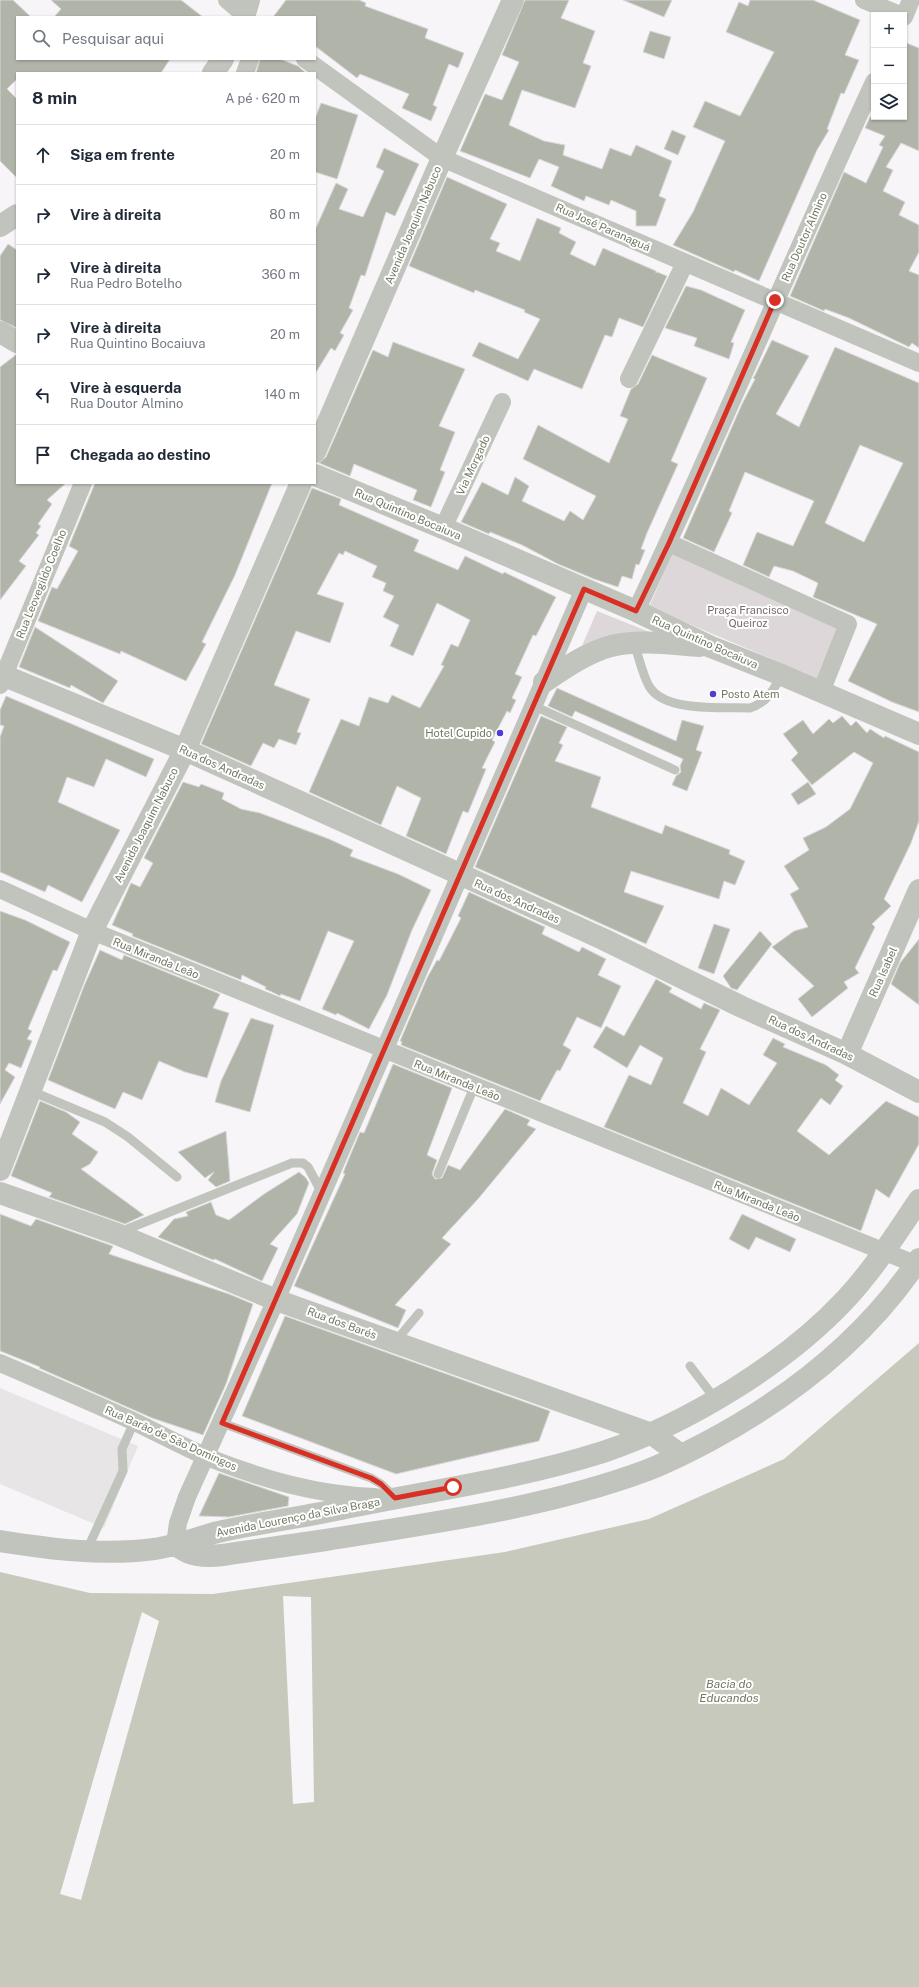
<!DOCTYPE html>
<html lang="pt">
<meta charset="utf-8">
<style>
body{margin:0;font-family:"Public Sans",sans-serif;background:#f6f6f7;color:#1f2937}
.controls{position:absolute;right:12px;top:12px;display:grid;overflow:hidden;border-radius:0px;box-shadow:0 1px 3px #0004}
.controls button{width:36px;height:36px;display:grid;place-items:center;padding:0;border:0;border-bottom:1px solid #e0e1e3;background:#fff;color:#1f2937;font:20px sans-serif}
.stop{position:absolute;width:12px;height:12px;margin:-9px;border:3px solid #d93025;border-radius:50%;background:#fff}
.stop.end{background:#d93025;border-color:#fff;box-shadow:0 1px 4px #0008}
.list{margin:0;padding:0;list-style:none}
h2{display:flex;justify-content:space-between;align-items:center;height:52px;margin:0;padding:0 16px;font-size:17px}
h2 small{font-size:13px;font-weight:400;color:#747a83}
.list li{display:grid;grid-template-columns:26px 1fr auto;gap:12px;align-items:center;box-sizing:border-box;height:60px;padding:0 16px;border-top:1px solid #e0e1e3}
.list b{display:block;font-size:15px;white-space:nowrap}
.list p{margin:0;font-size:13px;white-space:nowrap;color:#747a83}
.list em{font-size:13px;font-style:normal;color:#747a83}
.icon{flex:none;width:22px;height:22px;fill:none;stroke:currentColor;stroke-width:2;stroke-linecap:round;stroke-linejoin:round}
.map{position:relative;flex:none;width:919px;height:1987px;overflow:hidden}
.search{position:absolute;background:#fff;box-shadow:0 1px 3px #0004;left:16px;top:16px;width:300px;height:44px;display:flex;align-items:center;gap:10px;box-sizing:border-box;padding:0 14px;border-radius:0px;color:#747a83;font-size:15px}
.panel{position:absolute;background:#fff;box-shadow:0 1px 3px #0004;left:16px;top:72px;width:300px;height:412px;border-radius:0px}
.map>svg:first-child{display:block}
.built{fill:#e7e5e5}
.green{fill:#ded7da}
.water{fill:#c6c9bb}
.pier{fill:#f7f5f7}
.building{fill:#b1b5a9;stroke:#d9d7d9;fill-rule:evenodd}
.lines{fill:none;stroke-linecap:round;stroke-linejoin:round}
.service{stroke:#c1c4bd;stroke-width:9}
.minor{stroke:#c1c4bd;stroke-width:18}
.tertiary{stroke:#c1c4bd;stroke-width:22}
.route{stroke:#d93025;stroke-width:5}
.poi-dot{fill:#503cd1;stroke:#fff;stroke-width:1.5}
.labels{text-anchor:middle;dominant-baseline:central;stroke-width:4;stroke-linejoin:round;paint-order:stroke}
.street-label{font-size:11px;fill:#707861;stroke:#fff}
.park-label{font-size:11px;fill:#7b686d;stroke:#fff}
.poi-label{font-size:11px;fill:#707861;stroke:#fff;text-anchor:start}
.water-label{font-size:12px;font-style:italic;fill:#737860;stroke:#fff}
</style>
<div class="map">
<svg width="919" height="1987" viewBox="0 0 919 1987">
<rect width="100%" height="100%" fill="#f7f5f7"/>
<path class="built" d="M 0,1388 L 138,1446 L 104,1528 L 0,1484 Z"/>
<path class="green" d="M 673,552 L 847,626 L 824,681 L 649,607 Z
M 597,611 L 652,633 L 578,655 Z"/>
<path class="water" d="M 919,1343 L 919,1987 L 0,1987 L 0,1572 L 90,1593 L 213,1594 L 505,1552 L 649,1519 L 784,1459 Z"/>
<path class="pier" d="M 283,1596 L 311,1597 L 314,1802 L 293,1804 Z
M 142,1612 L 159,1621 L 81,1900 L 60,1894 Z"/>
<path class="building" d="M 0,0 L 13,0 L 31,17 L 17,17 L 17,59 L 170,59 L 161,73 L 17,73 L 17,79 L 7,89 L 17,99 L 17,178 L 0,161 Z
M 51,0 L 181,0 L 203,17 L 54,17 L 61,9 Z
M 286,0 L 359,0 L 366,3 L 365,6 L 428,29 L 425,38 L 464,53 L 458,68 L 449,64 L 433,105 L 437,107 L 431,121 L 402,108 L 409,94 L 360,74 L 357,78 L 315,46 L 315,17 L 273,17 Z
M 525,0 L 569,0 L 561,18 L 595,31 L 583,63 L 591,66 L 575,108 L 522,90 L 509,125 L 544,141 L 565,145 L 563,155 L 602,169 L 610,148 L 631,156 L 636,145 L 672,161 L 659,196 L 666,199 L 656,226 L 636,226 L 636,211 L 611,200 L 609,205 L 586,196 L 584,201 L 551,186 L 559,167 L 539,159 L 530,178 L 460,151 L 485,94 L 502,100 L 519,62 L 502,55 Z
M 623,0 L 672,0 L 664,17 Z
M 750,0 L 813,0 L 860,20 L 845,55 L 859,60 L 844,94 L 841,93 L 827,129 L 829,130 L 817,150 L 759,281 L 735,270 L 734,272 L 673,245 L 693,212 L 725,141 L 693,127 L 705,101 L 740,116 L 774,52 L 726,32 L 739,2 L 748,6 Z
M 650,31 L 671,37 L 664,59 L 643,52 Z
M 904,42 L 919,48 L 919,151 L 901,143 L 886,167 L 893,170 L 883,191 L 905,202 L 899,215 L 919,225 L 919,252 L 909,271 L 919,275 L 919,348 L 912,343 L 909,347 L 849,318 L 825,309 L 824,311 L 790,296 L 844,172 L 866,183 L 883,147 L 879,145 L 885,136 L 865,128 L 870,117 L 904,117 Z
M 260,59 L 280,59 L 298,66 L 306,73 L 256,73 Z
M 321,103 L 358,115 L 337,179 L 315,172 L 315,119 Z
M 672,130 L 686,136 L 678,155 L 664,149 Z
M 384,148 L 419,164 L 395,216 L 386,212 L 365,276 L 361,275 L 349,308 L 353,310 L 340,333 L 344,335 L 335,351 L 331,348 L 315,374 L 315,230 L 336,183 L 348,189 L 339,209 L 363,217 L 384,171 L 376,167 Z
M 447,177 L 507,204 L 490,239 L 500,243 L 496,251 L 520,261 L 537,218 L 561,228 L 559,233 L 576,242 L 570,254 L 595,266 L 603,248 L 656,271 L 656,273 L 657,272 L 667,276 L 643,327 L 619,318 L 612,337 L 605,335 L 582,389 L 534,369 L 528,381 L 472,356 L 479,342 L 518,359 L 540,319 L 524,312 L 525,310 L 475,290 L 474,293 L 409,266 Z
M 8,244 L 17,250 L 17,328 L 0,320 L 0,256 Z
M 686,286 L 701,290 L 745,310 L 731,342 L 734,343 L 729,359 L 694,346 L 697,338 L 665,328 Z
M 772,340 L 809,356 L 776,414 L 799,427 L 835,347 L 919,383 L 919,712 L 892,702 L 848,681 L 877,624 L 813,597 L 818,583 L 793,571 L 774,566 L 769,577 L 743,565 L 757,532 L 793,546 L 814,501 L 745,472 L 729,511 L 732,513 L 714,552 L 683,538 L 742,404 L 755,379 L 753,378 L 755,375 ZM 860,445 L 903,463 L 864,542 L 825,523 Z
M 393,342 L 465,369 L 439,426 L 455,432 L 440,470 L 445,472 L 431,507 L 413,500 L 417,490 L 354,464 L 350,476 L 319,463 L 326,457 L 373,350 L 388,357 Z
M 17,354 L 17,483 L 66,483 L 47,500 L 52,504 L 38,524 L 41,526 L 36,533 L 39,535 L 19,561 L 26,566 L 0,600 L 0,367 Z
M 652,355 L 707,378 L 671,461 L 678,464 L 647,533 L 641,549 L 645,550 L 639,565 L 636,564 L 632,579 L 622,576 L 618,587 L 594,579 L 558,564 L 522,545 L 490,532 L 489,534 L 461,522 L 482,482 L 508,495 L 515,477 L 529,486 L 522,501 L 564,521 L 570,511 L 583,520 L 596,496 L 523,459 L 538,425 L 609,463 L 628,419 L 620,416 L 631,389 L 638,384 Z
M 95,483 L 272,483 L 235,575 L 202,642 L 206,644 L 186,681 L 121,651 L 120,654 L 38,621 L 52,587 L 57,589 L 78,551 L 69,546 Z
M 312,488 L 341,499 L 339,505 L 419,540 L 414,551 L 458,570 L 465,556 L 503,574 L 504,572 L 556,597 L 536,636 L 533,635 L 515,674 L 522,677 L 512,698 L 516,700 L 510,713 L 507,711 L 492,740 L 495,742 L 482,768 L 486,769 L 468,813 L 463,811 L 446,854 L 406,836 L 421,798 L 397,786 L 381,825 L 309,792 L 341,719 L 359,726 L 369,697 L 388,703 L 392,695 L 420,708 L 444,666 L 441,665 L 451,644 L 458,647 L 470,620 L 437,603 L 413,656 L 390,646 L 399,625 L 383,617 L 394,596 L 383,591 L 386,583 L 372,577 L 377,566 L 345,551 L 343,555 L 339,553 L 317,594 L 344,603 L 330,643 L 296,631 L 274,685 L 310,699 L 297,732 L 301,733 L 296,745 L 279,739 L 274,748 L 263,743 L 251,766 L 201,744 Z
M 35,627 L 118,681 L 103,703 L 71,685 L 70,688 L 19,667 Z
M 557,688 L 676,741 L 682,720 L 704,726 L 696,750 L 702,752 L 687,791 L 672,785 L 676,776 L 681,772 L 680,766 L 683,759 L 575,711 L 572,717 L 548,706 Z
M 6,696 L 154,759 L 146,777 L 106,759 L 94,787 L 67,777 L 58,802 L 120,830 L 82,902 L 48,885 L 45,892 L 0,872 L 0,737 L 4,726 L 0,725 L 0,710 Z
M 541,716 L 567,727 L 559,743 L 563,745 L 555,761 L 601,777 L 591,807 L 662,834 L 665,825 L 730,850 L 729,854 L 745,861 L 735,885 L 724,881 L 719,899 L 631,871 L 624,892 L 664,906 L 646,944 L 475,867 Z
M 842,716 L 851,726 L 856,721 L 867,733 L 870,729 L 884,738 L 885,736 L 919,752 L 919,821 L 911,843 L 884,899 L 891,906 L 872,924 L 875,927 L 855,968 L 859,973 L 844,982 L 848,988 L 812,1017 L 798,999 L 814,986 L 772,947 L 794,931 L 808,927 L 790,894 L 799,889 L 784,866 L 809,850 L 803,838 L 826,827 L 850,809 L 873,763 L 854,752 L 812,785 L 791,760 L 798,753 L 783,734 L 803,720 L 813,734 L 829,719 L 833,723 Z
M 183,782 L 199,787 L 201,784 L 224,793 L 222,799 L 241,809 L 260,813 L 329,839 L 353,850 L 350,856 L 398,874 L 431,890 L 412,930 L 387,995 L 369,1029 L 337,1013 L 336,1015 L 322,1009 L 354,941 L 328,931 L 300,1001 L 281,994 L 280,996 L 272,992 L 265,989 L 266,987 L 242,975 L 241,980 L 132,936 L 133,934 L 112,925 L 131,883 L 140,887 L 153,863 L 144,858 Z
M 808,782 L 816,794 L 798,805 L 791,794 Z
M 469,892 L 545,927 L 542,934 L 579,952 L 582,947 L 606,959 L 598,975 L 621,986 L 601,1028 L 577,1017 L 563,1045 L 571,1050 L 560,1071 L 557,1070 L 540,1101 L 401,1045 L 402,1042 L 400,1041 L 427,978 L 437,960 L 439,961 L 461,918 L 458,916 Z
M 0,911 L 25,920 L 70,942 L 57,971 L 53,970 L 28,1029 L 32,1031 L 27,1039 L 32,1041 L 21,1068 L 9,1063 L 5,1070 L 15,1077 L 0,1104 Z
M 714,924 L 730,929 L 714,974 L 698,968 Z
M 760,931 L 772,944 L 737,990 L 731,988 L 723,976 Z
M 919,939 L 919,1005 L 891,984 L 900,963 Z
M 100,950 L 122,960 L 124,955 L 220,994 L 213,1008 L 229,1013 L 207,1078 L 185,1072 L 159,1061 L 142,1100 L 123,1092 L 115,1109 L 48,1080 L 84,986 Z
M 656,979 L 672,988 L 669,992 L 701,1009 L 704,1003 L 720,1010 L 700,1049 L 706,1052 L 683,1103 L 708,1116 L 721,1088 L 749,1105 L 777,1063 L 763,1055 L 773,1038 L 785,1044 L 783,1047 L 826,1065 L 839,1075 L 835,1080 L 843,1086 L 830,1105 L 821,1098 L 797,1131 L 829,1155 L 886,1101 L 919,1117 L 919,1144 L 889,1198 L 876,1189 L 861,1231 L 604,1127 L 629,1075 L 651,1085 L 663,1058 L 640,1045 L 627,1068 L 593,1047 L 606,1026 L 624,1036 Z
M 251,1018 L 274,1025 L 250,1112 L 215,1102 L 221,1081 Z
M 393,1064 L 452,1088 L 427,1155 L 437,1160 L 432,1174 L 435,1179 L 442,1178 L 448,1165 L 460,1170 L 505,1109 L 530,1120 L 527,1125 L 536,1129 L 478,1199 L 442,1238 L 451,1244 L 395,1305 L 406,1310 L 398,1328 L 294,1286 L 345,1174 L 343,1173 L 347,1163 L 360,1132 L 364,1133 Z
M 40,1101 L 66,1112 L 80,1122 L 72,1134 L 98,1152 L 90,1164 L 81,1169 L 144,1215 L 125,1224 L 49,1197 L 52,1193 L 11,1176 Z
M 226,1131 L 230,1181 L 216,1187 L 208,1180 L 214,1172 L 205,1178 L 178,1152 Z
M 299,1172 L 306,1178 L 309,1183 L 297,1214 L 270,1244 L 278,1248 L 262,1281 L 215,1259 L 213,1260 L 158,1237 L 174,1219 L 188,1216 L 186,1212 L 211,1202 L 216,1215 L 229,1220 L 264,1194 Z
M 0,1214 L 31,1226 L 36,1219 L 113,1246 L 109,1254 L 229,1294 L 253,1304 L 226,1384 L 203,1435 L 152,1418 L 39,1368 L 40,1367 L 0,1351 Z
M 742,1214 L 796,1239 L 790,1252 L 756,1237 L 749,1250 L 729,1239 Z
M 285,1316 L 550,1411 L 539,1441 L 396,1474 L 242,1416 Z
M 219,1473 L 289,1497 L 288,1506 L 229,1517 L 199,1516 Z"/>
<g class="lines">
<path class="service" d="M 634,643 C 638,654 644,681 651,689 C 668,712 723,707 750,708 C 768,702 773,690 782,675
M 534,706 L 675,770
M 31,1091 L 105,1122 L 128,1137 L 177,1177
M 438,1174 L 474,1087
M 120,1232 L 292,1163 L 303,1163 L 308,1167 L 322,1193
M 395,1342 L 419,1313
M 690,1366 L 716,1400
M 222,1423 L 371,1478 L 381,1484 L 394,1496
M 87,1550 L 123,1471 L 122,1449 L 134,1422"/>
<path class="minor" d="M 227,0 L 247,17
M 864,0 L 900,15
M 904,17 L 911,0
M 305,59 L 442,158 L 919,363
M 245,73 L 250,59
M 629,379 L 685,263
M 443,528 L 502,402
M 669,543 L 848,624 L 821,692
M 636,611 C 719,436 793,257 874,82
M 0,685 L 83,483
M 0,889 L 92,931 L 915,1264
M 0,1363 C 44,1382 89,1401 133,1421 C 158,1433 182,1446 207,1457 C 262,1479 316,1495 375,1497
M 175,1544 L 178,1523 L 187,1497 L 276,1300 L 584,589"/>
<path class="tertiary" d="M 244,17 L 249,0
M 213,73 L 223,59
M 0,226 L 17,215
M 0,332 L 17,342
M 315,452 L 442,158 L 513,0
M 315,475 L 443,528 L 636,611 L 711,647 L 782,675 L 919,734
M 0,674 L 185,750 L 336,818 L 603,939 L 742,1007 L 847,1054 L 919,1092
M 544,682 C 565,668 586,653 611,646 C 639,639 672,644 700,646
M 847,1054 L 919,890
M 0,1170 L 92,931 L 185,750 L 301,483
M 0,1193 L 117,1234 L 276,1300 L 652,1434 L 681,1455
M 0,1541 C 51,1549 103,1556 154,1549 C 174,1546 194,1539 214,1533 C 255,1523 299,1518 341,1509 C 428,1491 518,1479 603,1452 C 687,1424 785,1364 845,1300 C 874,1269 896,1234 919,1200
M 175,1544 C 182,1550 188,1554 197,1555 C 212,1558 228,1554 243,1552 C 271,1548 298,1544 326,1540 C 431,1523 545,1508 645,1471 C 667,1463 688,1452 709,1441 C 791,1397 867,1337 919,1259"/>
</g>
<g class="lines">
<path class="route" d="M 453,1487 L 395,1498 L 381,1484 L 371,1478 L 222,1423 L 584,589 L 636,611 L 669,543 L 775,300"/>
</g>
<g class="poi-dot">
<circle cx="713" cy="694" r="4"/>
<circle cx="500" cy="733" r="4"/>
</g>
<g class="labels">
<g class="street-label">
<text transform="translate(413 225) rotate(-67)">Avenida Joaquim Nabuco</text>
<text transform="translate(603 227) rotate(24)">Rua José Paranaguá</text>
<text transform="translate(804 237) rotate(-66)">Rua Doutor Almino</text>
<text transform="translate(473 465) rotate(-65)">Via Morgado</text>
<text transform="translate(408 514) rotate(23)">Rua Quintino Bocaiuva</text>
<text transform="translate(41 584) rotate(-68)">Rua Leovegildo Coelho</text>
<text transform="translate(705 642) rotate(24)">Rua Quintino Bocaiuva</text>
<text transform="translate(222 767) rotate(24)">Rua dos Andradas</text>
<text transform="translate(146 825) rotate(-63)">Avenida Joaquim Nabuco</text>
<text transform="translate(517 901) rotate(24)">Rua dos Andradas</text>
<text transform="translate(156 958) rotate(22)">Rua Miranda Leão</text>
<text transform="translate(883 972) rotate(-66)">Rua Isabel</text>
<text transform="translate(811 1038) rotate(25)">Rua dos Andradas</text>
<text transform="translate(457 1080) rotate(22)">Rua Miranda Leão</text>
<text transform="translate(757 1201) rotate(22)">Rua Miranda Leão</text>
<text transform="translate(342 1323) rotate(20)">Rua dos Barés</text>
<text transform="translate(171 1438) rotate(24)">Rua Barão de São Domingos</text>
<text transform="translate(298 1517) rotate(-11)">Avenida Lourenço da Silva Braga</text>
</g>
<g class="park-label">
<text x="748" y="610">Praça Francisco<tspan x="748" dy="13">Queiroz</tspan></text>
</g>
<g class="poi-label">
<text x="721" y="694">Posto Atem</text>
<text x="492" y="733" text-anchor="end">Hotel Cupido</text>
</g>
<g class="water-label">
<text x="729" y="1684">Bacia do<tspan x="729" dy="14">Educandos</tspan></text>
</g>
</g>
</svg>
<div class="controls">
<button>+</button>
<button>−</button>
<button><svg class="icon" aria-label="layers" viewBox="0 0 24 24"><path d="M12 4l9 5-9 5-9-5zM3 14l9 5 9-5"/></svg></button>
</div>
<div class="stop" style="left:453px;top:1487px"></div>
<div class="stop end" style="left:775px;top:300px"></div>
<div class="search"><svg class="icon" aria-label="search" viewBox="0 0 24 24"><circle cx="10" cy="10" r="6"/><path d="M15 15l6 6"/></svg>Pesquisar aqui</div>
<section class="panel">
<h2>8 min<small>A pé · 620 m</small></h2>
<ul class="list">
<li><svg class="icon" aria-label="ahead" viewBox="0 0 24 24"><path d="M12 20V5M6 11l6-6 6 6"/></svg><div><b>Siga em frente</b></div><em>20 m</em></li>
<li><svg class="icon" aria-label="right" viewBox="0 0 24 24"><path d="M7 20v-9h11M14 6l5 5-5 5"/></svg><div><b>Vire à direita</b></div><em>80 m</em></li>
<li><svg class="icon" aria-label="right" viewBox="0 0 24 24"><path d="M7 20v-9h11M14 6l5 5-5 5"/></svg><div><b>Vire à direita</b><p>Rua Pedro Botelho</p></div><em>360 m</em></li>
<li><svg class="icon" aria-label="right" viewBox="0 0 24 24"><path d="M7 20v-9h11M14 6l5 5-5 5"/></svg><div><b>Vire à direita</b><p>Rua Quintino Bocaiuva</p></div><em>20 m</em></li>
<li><svg class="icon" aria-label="left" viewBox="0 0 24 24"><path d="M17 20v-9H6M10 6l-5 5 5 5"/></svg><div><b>Vire à esquerda</b><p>Rua Doutor Almino</p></div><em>140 m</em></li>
<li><svg class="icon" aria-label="arrive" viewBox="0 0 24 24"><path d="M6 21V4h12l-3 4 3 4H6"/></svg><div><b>Chegada ao destino</b></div></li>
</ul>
</section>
</div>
